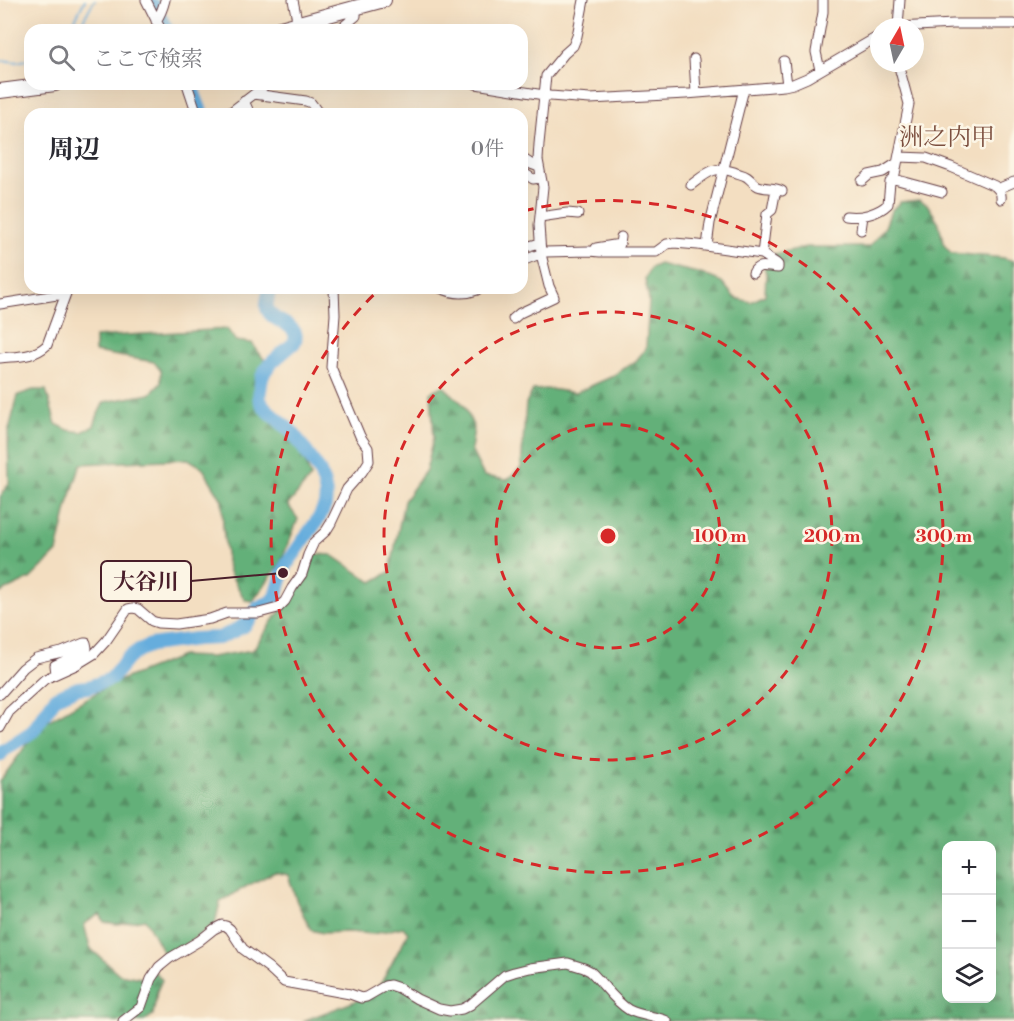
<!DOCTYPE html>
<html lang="ja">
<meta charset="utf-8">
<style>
body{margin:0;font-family:"Libre Bodoni","Noto Serif JP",serif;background:#f2f2f3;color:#2b2b33}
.controls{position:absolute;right:18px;bottom:18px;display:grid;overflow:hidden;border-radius:12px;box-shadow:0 6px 24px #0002}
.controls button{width:54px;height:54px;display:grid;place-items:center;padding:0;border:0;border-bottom:2px solid #e1e1e2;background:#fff;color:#2b2b33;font:30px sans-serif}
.compass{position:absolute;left:870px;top:18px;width:54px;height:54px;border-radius:50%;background:#fff;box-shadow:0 6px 24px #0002;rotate:9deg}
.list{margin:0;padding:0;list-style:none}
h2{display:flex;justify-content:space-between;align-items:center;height:78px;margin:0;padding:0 24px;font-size:26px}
h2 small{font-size:20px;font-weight:400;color:#7c7c81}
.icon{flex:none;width:33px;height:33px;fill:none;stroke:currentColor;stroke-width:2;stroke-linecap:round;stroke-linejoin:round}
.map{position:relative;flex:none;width:1014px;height:1021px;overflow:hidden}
.search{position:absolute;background:#fff;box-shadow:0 6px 24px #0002;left:24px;top:24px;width:504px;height:66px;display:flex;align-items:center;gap:15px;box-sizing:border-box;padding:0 21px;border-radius:18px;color:#7c7c81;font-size:22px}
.panel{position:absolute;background:#fff;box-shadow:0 6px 24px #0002;left:24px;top:108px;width:504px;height:186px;border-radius:18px}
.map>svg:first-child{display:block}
.forest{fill:url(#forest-firs);stroke:#566852;stroke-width:1.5;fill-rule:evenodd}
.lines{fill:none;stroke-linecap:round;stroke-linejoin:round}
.stream{stroke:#66addd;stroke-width:2}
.river{stroke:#66addd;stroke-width:14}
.minor-casing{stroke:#633c42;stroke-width:11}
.highway-casing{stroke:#633c42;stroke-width:16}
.minor{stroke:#fff;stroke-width:9}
.highway{stroke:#fff;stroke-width:14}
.ring{fill:none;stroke:#d62828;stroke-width:3;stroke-dasharray:10 8}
.labels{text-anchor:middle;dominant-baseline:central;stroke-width:5;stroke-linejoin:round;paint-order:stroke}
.quarter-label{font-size:24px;fill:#7c4f3f;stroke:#fcf5e5}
.centre{fill:#d62828;stroke:#fcf5e5;stroke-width:3}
.ring-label{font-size:18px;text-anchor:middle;font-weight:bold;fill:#d62828;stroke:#fcf5e5;stroke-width:5;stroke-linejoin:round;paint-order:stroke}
.leader{fill:none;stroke:#4a1f2b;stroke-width:2}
.callout-dot{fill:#4a1f2b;stroke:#fcf5e5;stroke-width:2}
.callout{fill:#fcf5e5;stroke:#4a1f2b;stroke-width:2}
.callout-label{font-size:22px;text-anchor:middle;font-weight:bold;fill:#4a1f2b}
</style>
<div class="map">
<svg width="1014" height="1021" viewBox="0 0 1014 1021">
<defs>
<pattern id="forest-firs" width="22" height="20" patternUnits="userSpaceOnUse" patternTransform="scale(1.5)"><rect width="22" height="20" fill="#63b079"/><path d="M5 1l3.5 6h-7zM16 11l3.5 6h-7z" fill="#548f63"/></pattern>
</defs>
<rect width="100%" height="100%" fill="#fcf5e5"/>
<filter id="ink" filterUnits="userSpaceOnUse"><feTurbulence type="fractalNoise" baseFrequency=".0167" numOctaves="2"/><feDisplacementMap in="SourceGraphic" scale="12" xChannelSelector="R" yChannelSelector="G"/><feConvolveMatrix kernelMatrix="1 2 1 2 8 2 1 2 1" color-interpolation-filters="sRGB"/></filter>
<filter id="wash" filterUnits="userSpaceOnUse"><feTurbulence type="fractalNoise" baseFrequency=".008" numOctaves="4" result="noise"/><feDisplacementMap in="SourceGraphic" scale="24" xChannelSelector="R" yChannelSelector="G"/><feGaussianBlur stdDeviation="1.35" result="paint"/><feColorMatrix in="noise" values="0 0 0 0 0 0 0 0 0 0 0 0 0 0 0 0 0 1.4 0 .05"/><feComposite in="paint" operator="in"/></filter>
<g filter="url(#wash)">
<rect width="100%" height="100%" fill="#f3dec1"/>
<path class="forest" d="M 919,200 L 927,204 L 938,221 L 944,245 L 951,253 L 1004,258 L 1014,261 L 1014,1021 L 303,1021 L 369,996 L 381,983 L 408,933 L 403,927 L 373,934 L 347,932 L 323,933 L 311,930 L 297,902 L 288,875 L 275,872 L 247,886 L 220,902 L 215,924 L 166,958 L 145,919 L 117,924 L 104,922 L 100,914 L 84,924 L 90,948 L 119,974 L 141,978 L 155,972 L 162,980 L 157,991 L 153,1015 L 144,1021 L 0,1021 L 0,781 L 33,736 L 46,722 L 113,683 L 182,656 L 211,657 L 253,650 L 273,620 L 302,584 L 315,554 L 332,555 L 372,582 L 390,572 L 404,501 L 426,470 L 434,438 L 431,392 L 443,386 L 464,405 L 474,428 L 471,450 L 484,476 L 507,480 L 521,468 L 526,404 L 533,390 L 550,389 L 575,393 L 611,377 L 636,361 L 646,348 L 649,301 L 645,279 L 650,268 L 659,264 L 702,274 L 722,282 L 735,298 L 751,302 L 765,295 L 766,274 L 763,262 L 771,255 L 806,247 L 869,247 L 885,227 L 891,211 L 900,202 ZM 946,846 L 992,846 L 992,998 L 946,998 Z
M 227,329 L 236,341 L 252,343 L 266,362 C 247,396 252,402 279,426 C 284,430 290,434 293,439 C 302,450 306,464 311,477 L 288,505 L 298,519 L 280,564 L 253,601 L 245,600 L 228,570 L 223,528 L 222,500 L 202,467 L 188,459 L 81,464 L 68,504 L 57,552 L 30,579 L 0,593 L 0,497 L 9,483 L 8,433 L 18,395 L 33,390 L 46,390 L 56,424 L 68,430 L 82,432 L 94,426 L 98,414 L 104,402 L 150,394 L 161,383 L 161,371 L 154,362 L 95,352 L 95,337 Z"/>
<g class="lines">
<path class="stream" d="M 70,29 L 85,0
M 69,30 L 70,29 L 76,29 C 85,21 87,10 95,0
M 0,60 L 18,62 L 30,59"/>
<path class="river" d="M 154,6 L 167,30
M 193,91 L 202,114
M 0,755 L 4,750 L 33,731 L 56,697 L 78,688 L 88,687 L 111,679 L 128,658 L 139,650 L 151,645 L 196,639 L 219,638 L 234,631 L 245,625 L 259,607 L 271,602 L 276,597 L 283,573 L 287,564 L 319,518 L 325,505 L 326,495 L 324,484 L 319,470 L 293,433 L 265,408 L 261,402 L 259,397 L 262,377 L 265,371 L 271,363 L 294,343 C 303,323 271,324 267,308 C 266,302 269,294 270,288"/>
</g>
</g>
<g filter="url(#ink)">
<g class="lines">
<g class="minor-casing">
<path id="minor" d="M 146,0 L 161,30
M 293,0 L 299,30
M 156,21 C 161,14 163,8 165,0
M 898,27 L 900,0
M 899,27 L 953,24 L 1014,24
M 339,30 L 356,16 L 356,7
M 694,59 L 696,93
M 784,61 L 787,85
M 820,70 L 816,52 L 823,12 L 823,0
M 187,84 L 197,114
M 476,84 L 550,96 L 590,99 L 686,94 L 784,86 L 793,84 L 807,78 L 879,36
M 254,94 L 306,101 L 311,103 L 319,114
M 244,101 L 250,114
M 228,114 L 267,84
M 899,157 L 926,158 L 951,167 L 995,186 C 999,190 1002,193 1001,199
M 522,158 L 531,164 L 539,167
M 522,176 L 527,175 L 533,179 L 540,178
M 894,179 L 942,192
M 862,181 L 869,175 L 883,172 L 897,163
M 691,185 C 707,173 714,165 734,172 C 738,174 743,174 747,177 C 751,180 754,184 758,186 C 766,189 774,187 782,191
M 999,189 L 1002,187 L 1014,182
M 846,216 C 860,218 878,214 888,204 L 890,182 L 894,179 L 909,104 L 898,63
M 540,217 L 567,213 L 578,214
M 861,230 L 863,216
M 707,246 L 710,223 L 744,89
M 522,248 L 540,243
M 596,248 L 620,244 L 621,237
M 522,261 L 545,252 L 589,251 L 600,252 L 656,252 L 667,244 L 674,243 L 698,245 L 762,254
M 753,273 C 758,262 768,268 778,268 L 778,265 L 776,263 L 762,254 L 767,214 L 772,210 L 776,189
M 440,288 C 453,294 464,295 477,290 L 478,288
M 0,304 L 57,295 L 65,296
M 513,319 L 520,313 L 554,297 L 549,286 L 541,254 L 539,225 L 543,187 L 538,160 L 539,144 L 546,76 L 564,54 L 573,46 L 577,36 L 584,0
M 0,358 C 17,356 33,358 47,345 L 68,288
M 0,694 L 23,668 L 36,658 L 62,652 L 84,643 L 86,643 L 87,648 L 86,651 L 55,665 L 56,674
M 0,728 L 9,712 L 45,679 L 76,665 L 94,654 L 106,641 L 128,609 L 133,608 L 138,609 L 152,621 L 158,623 L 176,624 L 210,619 L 227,613 L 259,613 L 278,608 L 285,601 L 292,588 L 302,574 L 308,555 L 314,542 L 326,531 L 331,523 L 347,489 L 362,472 L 369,461 L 368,448 L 360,436 L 331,367 L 335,315 L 334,288
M 123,1021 L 141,1007 L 151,979 L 159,967 L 170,958 L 199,941 L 214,929 L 222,925 L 226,926 L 230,929 L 243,949 L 269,968 L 284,982 L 350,994 L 361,998 L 366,997 L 385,986 L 390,985 L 399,988 L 417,999 L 439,1009 L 450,1011 L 462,1009 L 470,1005 L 505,975 L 514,972 L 530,968 L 568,963 L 584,968 L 590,971 C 603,983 614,1001 629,1010 C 641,1016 655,1016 667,1021"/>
</g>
<g class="highway-casing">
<path id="highway" d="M 273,30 L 384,0
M 0,91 L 55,84"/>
</g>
<use href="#minor" class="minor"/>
<use href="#highway" class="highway"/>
</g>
</g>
<g class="ring">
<circle cx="608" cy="536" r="112"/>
<circle cx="608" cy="536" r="224"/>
<path d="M524 211A336 336 0 1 1 381 288"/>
</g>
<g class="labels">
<g class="quarter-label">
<text x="947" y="138">洲之内甲</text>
</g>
</g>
<circle cx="608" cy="536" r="9" class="centre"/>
<g class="ring-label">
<text x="720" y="542">100 m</text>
<text x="832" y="542">200 m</text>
<text x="944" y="542">300 m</text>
</g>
<path class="leader" d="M283 573L191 581"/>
<circle class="callout-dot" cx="283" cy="573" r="6"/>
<rect class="callout" x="101" y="561" width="90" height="40" rx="6"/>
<g class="callout-label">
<text x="146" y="589">大谷川</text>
</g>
</svg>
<div class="controls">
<button>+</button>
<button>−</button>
<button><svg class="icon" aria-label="layers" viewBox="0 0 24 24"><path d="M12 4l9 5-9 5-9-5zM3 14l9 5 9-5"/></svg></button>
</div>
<svg class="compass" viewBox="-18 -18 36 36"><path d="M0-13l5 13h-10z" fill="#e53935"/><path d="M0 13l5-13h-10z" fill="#7c7c81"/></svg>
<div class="search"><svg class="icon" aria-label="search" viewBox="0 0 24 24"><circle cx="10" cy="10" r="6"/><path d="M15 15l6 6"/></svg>ここで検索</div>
<section class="panel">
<h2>周辺<small>0件</small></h2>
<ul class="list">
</ul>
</section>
</div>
